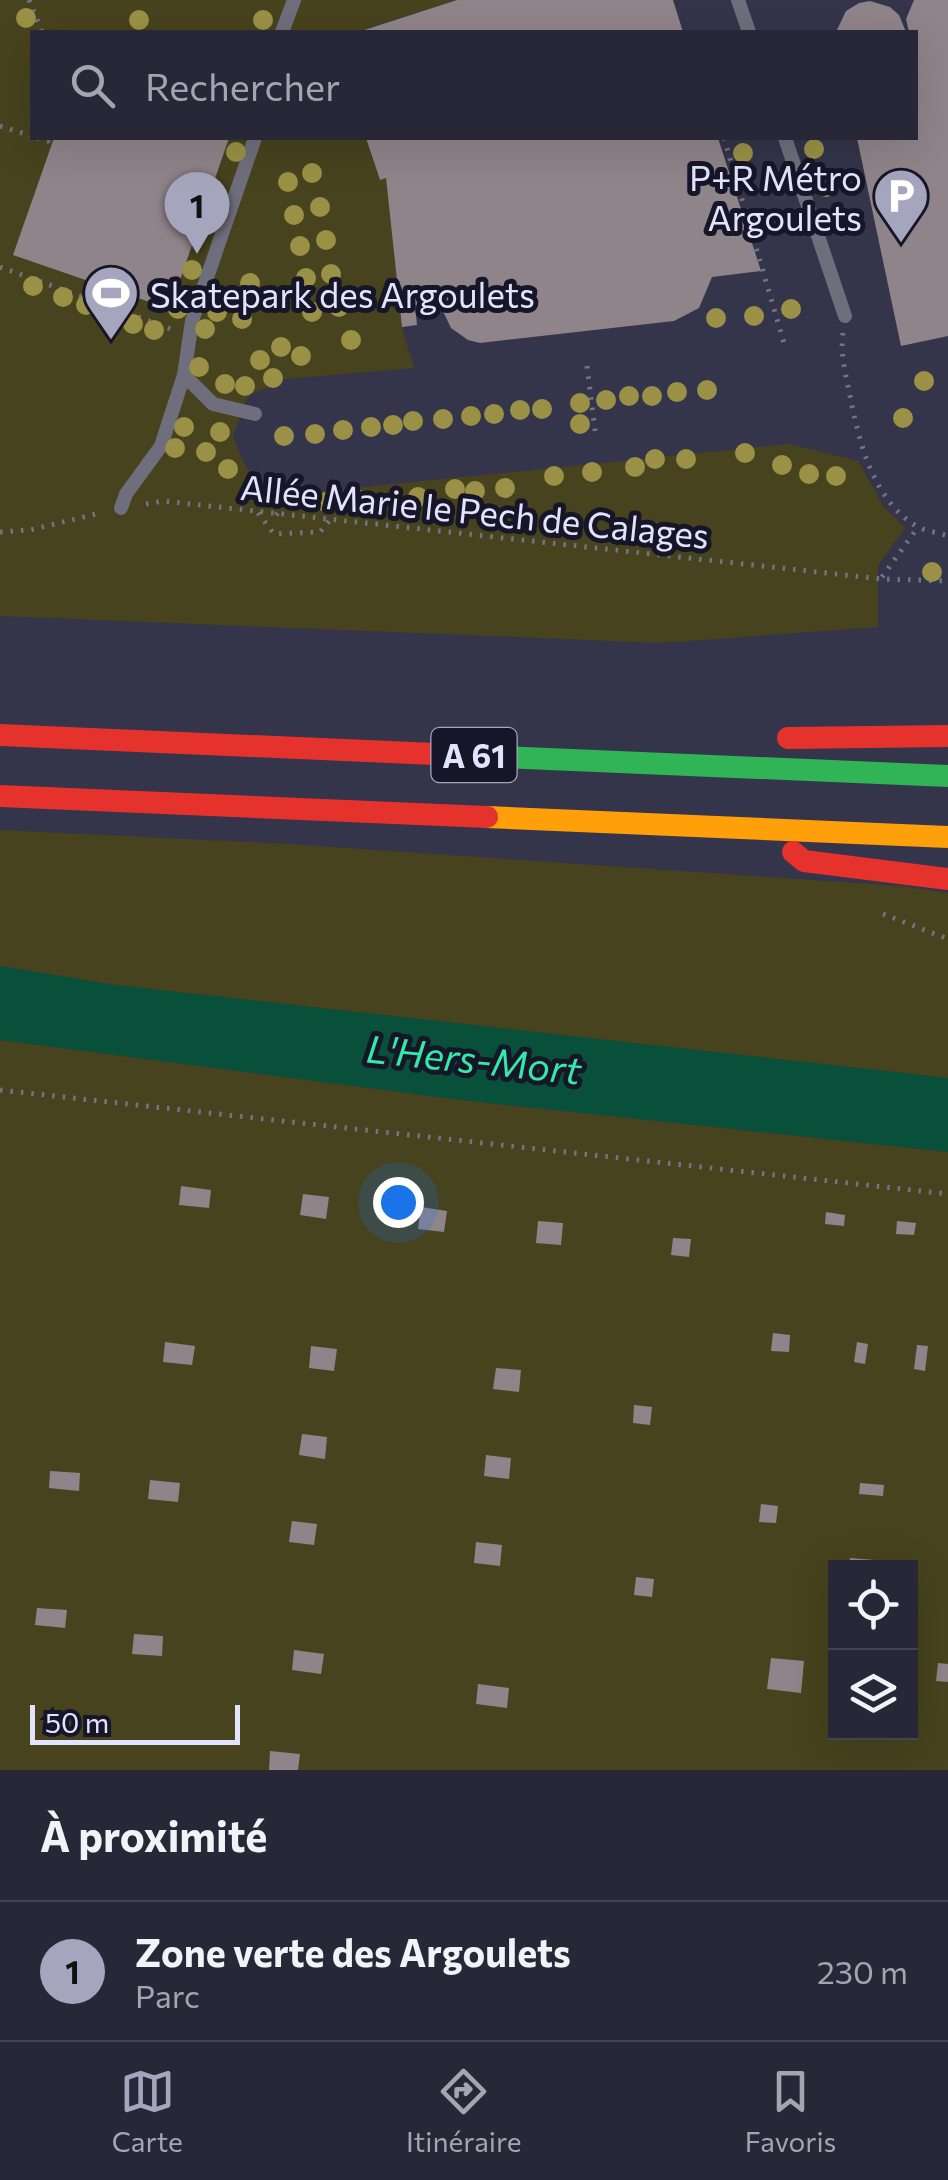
<!DOCTYPE html>
<html lang="fr">
<meta charset="utf-8">
<style>
body{margin:0;font-family:Commissioner,sans-serif;background:#333343;color:#f1f3f6}
.controls{position:absolute;right:30px;bottom:30px;display:grid;overflow:hidden;border-radius:0px;box-shadow:0 10px 40px #0002}
.controls button{width:90px;height:90px;display:grid;place-items:center;padding:0;border:0;border-bottom:2px solid #434453;background:#272738;color:#f1f3f6;font:50px sans-serif}
.scale{position:absolute;left:30px;bottom:25px;width:210px;box-sizing:border-box;padding-left:10px;border:5px solid #e2e3fd;border-top:0;font-size:28px;line-height:35px;white-space:nowrap;color:#e2e3fd;-webkit-text-stroke:8px #161628;paint-order:stroke}
.you{position:absolute;left:398px;top:1202px;width:35px;height:35px;margin:-25px;border:8px solid #fff;border-radius:50%;background:#1a73e8;box-shadow:0 0 0 15px #1a73e833}
.badge{display:grid;place-items:center;width:65px;height:65px;border-radius:50%;background:#a5a6be;color:#111;font-size:32px;font-weight:700}
.pin{position:absolute;translate:-50% -82px;filter:drop-shadow(0 2px 5px #0008)}
.pin::after{content:'';position:absolute;top:52px;width:35px;height:30px;background:inherit;clip-path:polygon(0 0,100% 0,50% 100%)}
.list{margin:0;padding:0;list-style:none}
h2{display:flex;justify-content:space-between;align-items:center;height:130px;margin:0;padding:0 40px;font-size:42px}
h2 small{font-size:32px;font-weight:400;color:#a4a5ae}
.list li{display:grid;grid-template-columns:65px 1fr auto;gap:30px;align-items:center;box-sizing:border-box;height:140px;padding:0 40px;border-top:2px solid #434453}
.list b{display:block;font-size:38px;white-space:nowrap}
.list p{margin:0;font-size:32px;white-space:nowrap;color:#a4a5ae}
.list em{font-size:32px;font-style:normal;color:#a4a5ae}
.icon{flex:none;width:55px;height:55px;fill:none;stroke:currentColor;stroke-width:2;stroke-linecap:round;stroke-linejoin:round}
.map{position:relative;flex:none;width:948px;height:1770px;overflow:hidden}
.search{position:absolute;background:#272738;box-shadow:0 10px 40px #0002;left:30px;right:30px;top:30px;height:110px;display:flex;align-items:center;gap:25px;box-sizing:border-box;padding:0 35px;border-radius:0px;color:#a4a5ae;font-size:38px}
.sheet{height:270px;background:#272738}
nav{display:flex;justify-content:space-around;align-items:center;box-sizing:border-box;height:140px;border-top:2px solid #434453;background:#272738;font-size:28px;color:#a4a5ae}
nav a{display:grid;justify-items:center;gap:5px}
nav .on{color:#a5a6be}
.map>svg:first-child{display:block}
.green{fill:#47431e;fill-rule:evenodd}
.water{fill:#09503b}
.building{fill:#8f848a}
.lines{fill:none;stroke-linecap:round;stroke-linejoin:round}
.path{stroke:#737381;stroke-width:5;stroke-dasharray:2.5 8;stroke-linecap:butt}
.lane{stroke:#6e6e7d;stroke-width:14}
.fast{stroke:#30b455;stroke-width:22}
.slow{stroke:#ff9f0a;stroke-width:22}
.jam{stroke:#e5322d;stroke-width:22}
.tree{fill:#9a9146}
.labels{text-anchor:middle;dominant-baseline:central;stroke-width:10;stroke-linejoin:round;paint-order:stroke}
.shield{fill:#161628;stroke:#a5a6bd;stroke-width:2.5}
.shield-label{font-size:32px;font-weight:bold;fill:#e2e3fd}
.poi-label{font-size:35px;fill:#e2e3fd;stroke:#161628;text-anchor:end}
.street-label{font-size:35px;fill:#e2e3fd;stroke:#161628}
.water-label{font-size:38px;font-style:italic;fill:#34e8a8;stroke:#161628}
</style>
<div class="map">
<svg width="948" height="1770" viewBox="0 0 948 1770">
<rect width="100%" height="100%" fill="#34344a"/>
<path class="green" d="M 0,0 L 457,0 L 355,32 L 32,32 L 32,138 L 366,138 L 379,179 L 386,178 L 402,327 L 414,368 L 285,379 L 248,396 L 233,435 C 249,483 256,483 304,493 L 790,444 L 858,461 L 884,507 L 905,528 L 878,566 L 878,627 L 661,643 L 0,616 Z
M 0,830 L 290,844 L 900,886 L 948,893 L 948,1078 L 115,985 L 0,966 Z
M 0,1040 L 462,1100 L 948,1152 L 948,1770 L 0,1770 ZM 836,1568 L 910,1568 L 910,1732 L 836,1732 Z"/>
<path class="water" d="M 0,966 L 115,985 L 948,1078 L 948,1152 L 462,1100 L 0,1040 Z"/>
<path class="building" d="M 457,0 L 673,0 L 683,32 L 358,32 Z
M 914,0 L 948,0 L 948,336 L 901,346 L 857,138 L 916,138 L 916,32 L 909,32 L 906,19 Z
M 870,1 L 890,7 L 899,15 L 906,32 L 836,32 L 846,11 L 859,3 Z
M 54,138 L 229,138 L 170,309 L 13,255 Z
M 366,138 L 718,138 L 761,271 L 712,277 L 699,308 L 674,321 L 480,343 L 468,340 L 451,328 L 439,303 L 415,305 L 417,325 L 402,327 L 386,178 L 380,180 Z
M 181,1186 L 211,1190 L 209,1208 L 179,1205 Z
M 303,1194 L 329,1197 L 326,1219 L 300,1215 Z
M 421,1207 L 447,1211 L 444,1232 L 418,1229 Z
M 826,1212 L 845,1215 L 844,1226 L 825,1224 Z
M 538,1221 L 563,1223 L 561,1245 L 536,1243 Z
M 897,1221 L 916,1223 L 914,1235 L 896,1234 Z
M 673,1238 L 691,1239 L 689,1257 L 671,1255 Z
M 773,1333 L 790,1335 L 789,1352 L 771,1351 Z
M 165,1342 L 195,1346 L 192,1365 L 163,1362 Z
M 857,1342 L 868,1344 L 865,1364 L 854,1362 Z
M 917,1345 L 928,1346 L 925,1371 L 914,1369 Z
M 311,1346 L 337,1349 L 334,1371 L 309,1368 Z
M 496,1368 L 521,1370 L 519,1392 L 493,1389 Z
M 634,1405 L 652,1407 L 650,1425 L 633,1423 Z
M 302,1434 L 327,1437 L 325,1459 L 299,1455 Z
M 486,1455 L 511,1458 L 509,1479 L 484,1476 Z
M 50,1471 L 80,1473 L 79,1491 L 49,1488 Z
M 150,1480 L 180,1483 L 178,1502 L 148,1499 Z
M 860,1483 L 884,1485 L 883,1496 L 859,1494 Z
M 761,1504 L 778,1506 L 776,1523 L 759,1522 Z
M 292,1521 L 317,1524 L 314,1545 L 289,1542 Z
M 476,1542 L 502,1545 L 500,1566 L 474,1563 Z
M 850,1558 L 875,1560 L 874,1568 L 849,1568 Z
M 636,1577 L 654,1579 L 652,1597 L 634,1595 Z
M 37,1608 L 67,1610 L 65,1628 L 35,1625 Z
M 134,1634 L 163,1636 L 162,1656 L 132,1654 Z
M 294,1650 L 324,1654 L 321,1674 L 292,1670 Z
M 771,1658 L 804,1661 L 801,1693 L 767,1689 Z
M 938,1663 L 948,1664 L 948,1682 L 936,1681 Z
M 478,1684 L 509,1688 L 507,1708 L 476,1704 Z
M 270,1751 L 300,1754 L 298,1770 L 269,1770 Z"/>
<g class="lines">
<path class="path" d="M 29,0 L 42,32
M 0,126 L 32,136
M 37,138 L 48,141 L 50,138
M 724,138 L 784,343
M 0,267 L 171,329
M 843,333 C 840,354 846,375 850,396 C 859,442 873,501 918,527 C 926,531 939,533 948,536
M 587,366 L 596,438
M 146,504 L 163,501 L 882,579 L 948,581
M 258,513 L 274,534 L 320,532 L 329,521
M 276,515 L 299,491 L 301,474
M 0,532 L 30,530 L 100,513
M 882,577 L 918,527
M 883,914 L 948,939
M 0,1090 L 948,1194"/>
<path class="lane" d="M 738,0 L 749,32
M 282,32 L 294,0
M 785,138 L 845,316
M 184,375 L 213,404 L 255,414
M 121,508 L 126,494 L 161,446 L 184,375 L 192,321 L 255,138"/>
<path class="fast" d="M 503,757 L 948,776"/>
<path class="slow" d="M 487,817 L 948,837"/>
<path class="jam" d="M 0,735 L 503,757
M 788,738 L 948,736
M 0,796 L 487,817
M 793,852 L 804,861 L 948,879"/>
</g>
<g class="tree">
<circle cx="26" cy="18" r="10"/>
<circle cx="139" cy="20" r="10"/>
<circle cx="263" cy="20" r="10"/>
<circle cx="814" cy="149" r="10"/>
<circle cx="236" cy="152" r="10"/>
<circle cx="743" cy="153" r="10"/>
<circle cx="312" cy="173" r="10"/>
<circle cx="288" cy="182" r="10"/>
<circle cx="826" cy="187" r="10"/>
<circle cx="320" cy="207" r="10"/>
<circle cx="214" cy="214" r="10"/>
<circle cx="294" cy="215" r="10"/>
<circle cx="763" cy="222" r="10"/>
<circle cx="326" cy="240" r="10"/>
<circle cx="300" cy="246" r="10"/>
<circle cx="192" cy="270" r="10"/>
<circle cx="331" cy="274" r="10"/>
<circle cx="306" cy="278" r="10"/>
<circle cx="250" cy="283" r="10"/>
<circle cx="33" cy="286" r="10"/>
<circle cx="63" cy="297" r="10"/>
<circle cx="86" cy="305" r="10"/>
<circle cx="339" cy="307" r="10"/>
<circle cx="178" cy="309" r="10"/>
<circle cx="791" cy="309" r="10"/>
<circle cx="217" cy="312" r="10"/>
<circle cx="312" cy="312" r="10"/>
<circle cx="111" cy="314" r="10"/>
<circle cx="754" cy="316" r="10"/>
<circle cx="716" cy="318" r="10"/>
<circle cx="242" cy="319" r="10"/>
<circle cx="133" cy="324" r="10"/>
<circle cx="205" cy="329" r="10"/>
<circle cx="154" cy="330" r="10"/>
<circle cx="351" cy="340" r="10"/>
<circle cx="281" cy="347" r="10"/>
<circle cx="301" cy="356" r="10"/>
<circle cx="260" cy="360" r="10"/>
<circle cx="199" cy="367" r="10"/>
<circle cx="273" cy="378" r="10"/>
<circle cx="924" cy="381" r="10"/>
<circle cx="225" cy="384" r="10"/>
<circle cx="245" cy="386" r="10"/>
<circle cx="707" cy="390" r="10"/>
<circle cx="677" cy="392" r="10"/>
<circle cx="629" cy="396" r="10"/>
<circle cx="652" cy="396" r="10"/>
<circle cx="606" cy="400" r="10"/>
<circle cx="580" cy="403" r="10"/>
<circle cx="542" cy="409" r="10"/>
<circle cx="520" cy="410" r="10"/>
<circle cx="494" cy="414" r="10"/>
<circle cx="471" cy="416" r="10"/>
<circle cx="903" cy="418" r="10"/>
<circle cx="443" cy="419" r="10"/>
<circle cx="413" cy="421" r="10"/>
<circle cx="580" cy="424" r="10"/>
<circle cx="393" cy="425" r="10"/>
<circle cx="184" cy="427" r="10"/>
<circle cx="371" cy="427" r="10"/>
<circle cx="343" cy="430" r="10"/>
<circle cx="220" cy="432" r="10"/>
<circle cx="315" cy="434" r="10"/>
<circle cx="284" cy="436" r="10"/>
<circle cx="175" cy="448" r="10"/>
<circle cx="206" cy="452" r="10"/>
<circle cx="745" cy="453" r="10"/>
<circle cx="655" cy="459" r="10"/>
<circle cx="686" cy="459" r="10"/>
<circle cx="782" cy="465" r="10"/>
<circle cx="635" cy="467" r="10"/>
<circle cx="228" cy="469" r="10"/>
<circle cx="592" cy="472" r="10"/>
<circle cx="809" cy="474" r="10"/>
<circle cx="554" cy="476" r="10"/>
<circle cx="836" cy="476" r="10"/>
<circle cx="505" cy="488" r="10"/>
<circle cx="455" cy="489" r="10"/>
<circle cx="475" cy="491" r="10"/>
<circle cx="418" cy="497" r="10"/>
<circle cx="359" cy="500" r="10"/>
<circle cx="326" cy="502" r="10"/>
<circle cx="932" cy="572" r="10"/>
</g>
<defs>
<g id="parking-pin" transform="scale(2.875)"><path d="M0 17L-7.5 6A9.5 9.5 0 1 1 7.5 6Z" fill="#a5a6be" stroke="#161628"/><path d="M-3.5-5.5H1a3.5 3.5 0 0 1 0 7H-1V5.5H-3.5ZM-1-3.4V-.6H.8a1.4 1.4 0 0 0 0-2.8Z" fill="#fff"/></g>
<g id="stadium-pin" transform="scale(2.875)"><path d="M0 17L-7.5 6A9.5 9.5 0 1 1 7.5 6Z" fill="#a5a6be" stroke="#161628"/><path d="M0-5a6.5 5 0 1 0 0 10a6.5 5 0 1 0 0-10ZM-3.5-1.8h7v3.6h-7Z" fill="#fff"/></g>
</defs>
<g fill-rule="evenodd">
<use href="#parking-pin" x="901" y="196"/>
<use href="#stadium-pin" x="111" y="293"/>
</g>
<g class="labels">
<rect class="shield" x="431.5" y="728" width="85" height="54" rx="8"/>
<g class="shield-label">
<text x="474" y="755">A 61</text>
</g>
<g class="poi-label">
<text x="862" y="176">P+R Métro<tspan x="862" dy="40">Argoulets</tspan></text>
<text x="150" y="293" text-anchor="start">Skatepark des Argoulets</text>
</g>
<g class="street-label">
<text transform="translate(475 510) rotate(6)">Allée Marie le Pech de Calages</text>
</g>
<g class="water-label">
<text transform="translate(474 1058) rotate(6)">L'Hers-Mort</text>
</g>
</g>
</svg>
<div class="controls">
<button><svg class="icon" aria-label="locate" viewBox="0 0 24 24"><circle cx="12" cy="12" r="6"/><path d="M12 2v4M12 18v4M2 12h4M18 12h4"/></svg></button>
<button><svg class="icon" aria-label="layers" viewBox="0 0 24 24"><path d="M12 4l9 5-9 5-9-5zM3 14l9 5 9-5"/></svg></button>
</div>
<div class="scale">50 m</div>
<div class="you"></div>
<div class="pin badge" style="left:197px;top:254px">1</div>
<div class="search"><svg class="icon" aria-label="search" viewBox="0 0 24 24"><circle cx="10" cy="10" r="6"/><path d="M15 15l6 6"/></svg>Rechercher</div>
</div>
<section class="sheet">
<h2>À proximité<small></small></h2>
<ul class="list">
<li><span class="badge">1</span><div><b>Zone verte des Argoulets</b><p>Parc</p></div><em>230 m</em></li>
</ul>
</section>
<nav>
<a class="on"><svg class="icon" aria-label="map" viewBox="0 0 24 24"><path d="M3 6l6-2 6 2 6-2v14l-6 2-6-2-6 2zM9 4v14M15 6v14"/></svg>Carte</a>
<a><svg class="icon" aria-label="directions" viewBox="0 0 24 24"><path d="M12 3l9 9-9 9-9-9zM9 14v-3h6M13 9l2 2-2 2"/></svg>Itinéraire</a>
<a><svg class="icon" aria-label="saved" viewBox="0 0 24 24"><path d="M7 4h10v16l-5-4-5 4z"/></svg>Favoris</a>
</nav>
